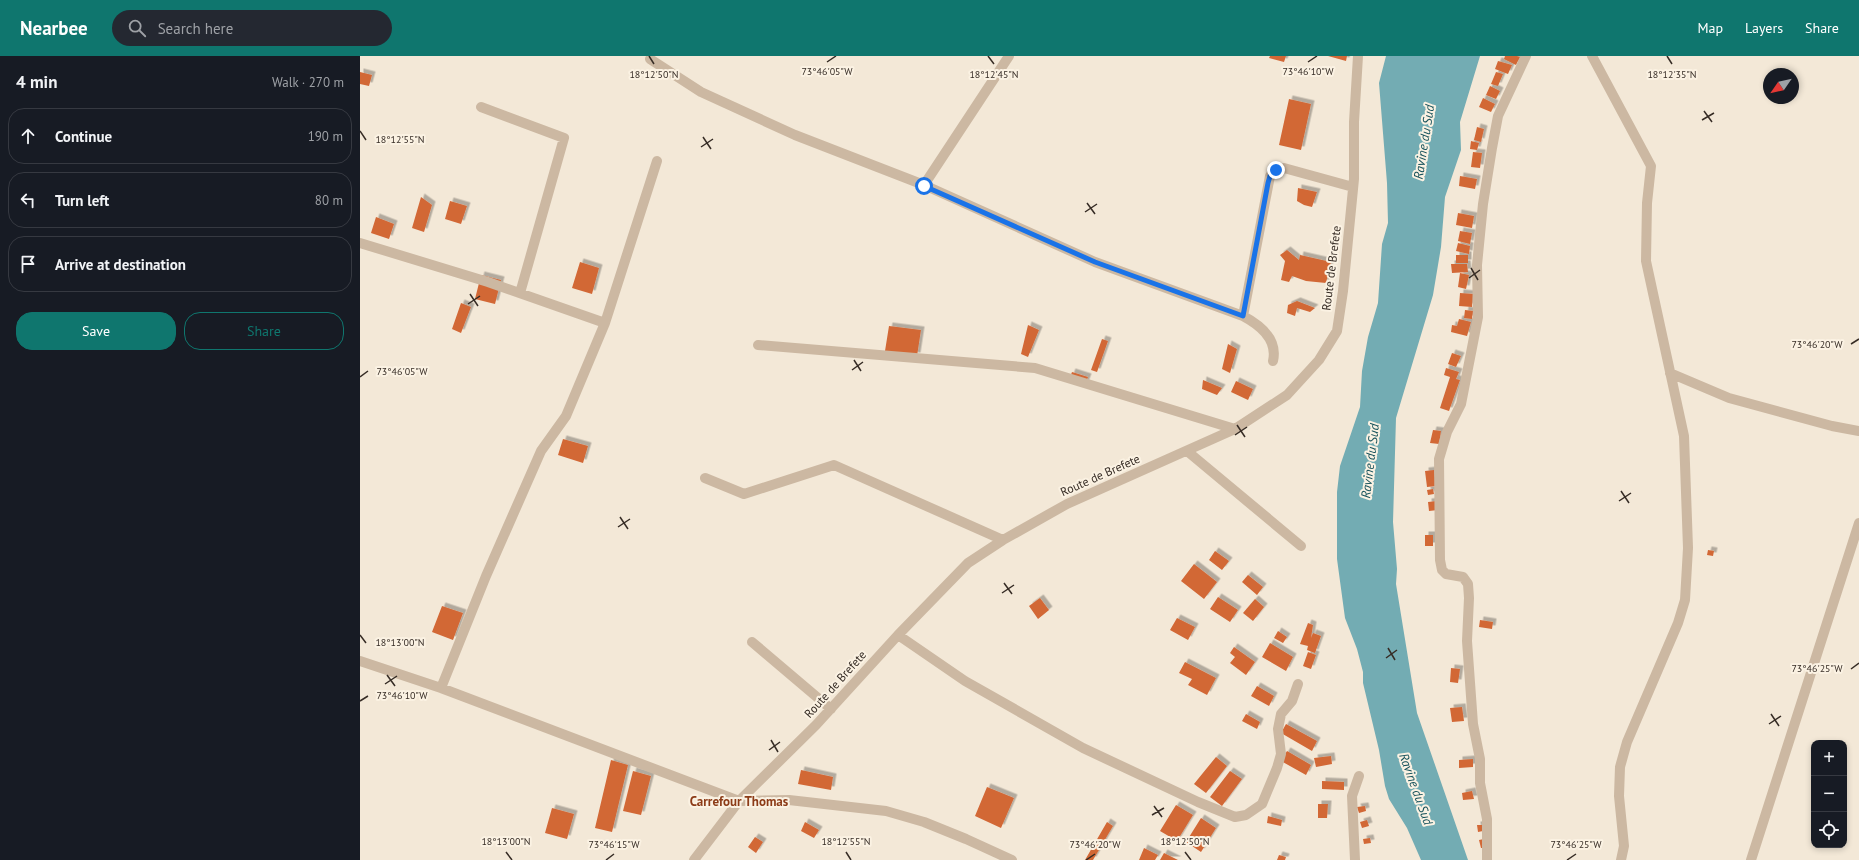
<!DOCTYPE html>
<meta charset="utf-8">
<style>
body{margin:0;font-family:"PT Sans",sans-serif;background:#242831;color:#f1f3f6}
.controls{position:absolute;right:12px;bottom:12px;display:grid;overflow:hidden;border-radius:8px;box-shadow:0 2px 6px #0003}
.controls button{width:36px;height:36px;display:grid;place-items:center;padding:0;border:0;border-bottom:1px solid #363941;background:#171b24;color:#f1f3f6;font:20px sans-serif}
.compass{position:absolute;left:1403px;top:12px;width:36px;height:36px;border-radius:50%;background:#171b24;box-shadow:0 2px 6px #0003;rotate:236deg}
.stop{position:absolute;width:12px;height:12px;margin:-9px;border:3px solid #1a73e8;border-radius:50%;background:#fff}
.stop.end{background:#1a73e8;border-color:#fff;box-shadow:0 1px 4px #0008}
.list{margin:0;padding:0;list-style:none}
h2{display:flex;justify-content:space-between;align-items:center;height:52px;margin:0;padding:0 16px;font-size:17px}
h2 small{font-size:13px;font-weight:400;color:#9ea1a6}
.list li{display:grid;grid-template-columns:26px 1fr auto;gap:12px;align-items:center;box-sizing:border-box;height:56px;margin:0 8px 8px;padding:0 8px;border:1px solid #363941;border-radius:16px}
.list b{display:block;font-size:15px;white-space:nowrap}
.list em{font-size:13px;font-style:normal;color:#9ea1a6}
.actions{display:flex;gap:8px;padding:12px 16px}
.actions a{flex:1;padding:9px 0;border:1px solid #0f766e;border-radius:16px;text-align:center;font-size:14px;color:#0f766e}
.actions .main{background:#0f766e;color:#fff}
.icon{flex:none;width:22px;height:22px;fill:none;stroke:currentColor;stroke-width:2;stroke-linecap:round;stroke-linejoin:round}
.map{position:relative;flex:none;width:1499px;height:804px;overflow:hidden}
header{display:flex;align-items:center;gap:24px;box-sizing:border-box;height:56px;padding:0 20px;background:#0f766e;color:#fff}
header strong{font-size:19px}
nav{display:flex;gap:22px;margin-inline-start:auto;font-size:14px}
.search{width:280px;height:36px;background:#242831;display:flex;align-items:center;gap:10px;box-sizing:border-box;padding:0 14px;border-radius:22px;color:#9ea1a6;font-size:15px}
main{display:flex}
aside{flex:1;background:#171b24}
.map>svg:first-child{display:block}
.water{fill:#73acb3}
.building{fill:#d26736;filter:url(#shadow)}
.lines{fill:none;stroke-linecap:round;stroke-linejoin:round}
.minor{stroke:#ccb8a2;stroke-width:10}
.route{stroke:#1a73e8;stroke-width:5}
.ticks{fill:none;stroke:#362c25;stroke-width:1.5}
.labels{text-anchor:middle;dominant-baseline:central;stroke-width:4;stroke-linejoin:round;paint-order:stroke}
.street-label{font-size:12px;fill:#362c25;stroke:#fbf2e3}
.water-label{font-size:13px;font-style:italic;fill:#17525b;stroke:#fbf2e3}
.neighbourhood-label{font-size:13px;font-weight:bold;fill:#8c3b17;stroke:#fbf2e3}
.ticks-label{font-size:10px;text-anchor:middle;fill:#362c25;stroke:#fbf2e3;stroke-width:4;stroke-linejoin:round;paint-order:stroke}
</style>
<header>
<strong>Nearbee</strong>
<div class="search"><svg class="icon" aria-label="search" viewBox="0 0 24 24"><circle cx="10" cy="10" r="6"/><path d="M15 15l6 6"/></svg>Search here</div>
<nav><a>Map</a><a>Layers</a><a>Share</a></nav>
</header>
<main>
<aside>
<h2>4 min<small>Walk · 270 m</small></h2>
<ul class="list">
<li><svg class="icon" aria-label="ahead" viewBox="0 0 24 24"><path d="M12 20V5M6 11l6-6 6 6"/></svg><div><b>Continue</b></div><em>190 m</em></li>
<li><svg class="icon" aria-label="left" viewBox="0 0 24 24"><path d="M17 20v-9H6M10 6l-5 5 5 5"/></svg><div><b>Turn left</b></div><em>80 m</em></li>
<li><svg class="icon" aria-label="arrive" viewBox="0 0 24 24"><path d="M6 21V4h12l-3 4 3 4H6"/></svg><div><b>Arrive at destination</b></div></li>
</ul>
<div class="actions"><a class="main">Save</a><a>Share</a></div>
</aside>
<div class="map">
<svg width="1499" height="804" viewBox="0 0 1499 804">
<defs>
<filter id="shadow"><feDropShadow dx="3.5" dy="-3.5" stdDeviation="0" flood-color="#0004"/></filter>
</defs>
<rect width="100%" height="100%" fill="#f3e8d7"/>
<path class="water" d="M 1026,0 L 1120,0 L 1100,66 L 1101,94 L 1085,141 L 1081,191 L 1073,239 L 1036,362 L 1033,466 L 1037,513 L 1036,528 L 1057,657 L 1108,804 L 1061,804 L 1047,772 L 1029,743 L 1025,730 L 1019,694 L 1003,627 L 1003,616 L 997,593 L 985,562 L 977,503 L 977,436 L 980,410 L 1000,351 L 1002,315 L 1008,281 L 1018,247 L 1022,188 L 1028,167 L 1027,127 L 1019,27 Z"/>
<path class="building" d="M 910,0 L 926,0 L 924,6 L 909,2 Z
M 968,0 L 987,0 L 986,5 Z
M 1145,0 L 1157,0 L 1160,1 L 1156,9 L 1144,3 Z
M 1138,5 L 1152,9 L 1148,18 L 1135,13 Z
M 0,16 L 12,19 L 9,30 L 0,28 Z
M 1136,16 L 1143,18 L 1138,30 L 1131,28 Z
M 1130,30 L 1140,35 L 1136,43 L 1126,39 Z
M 1123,42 L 1135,48 L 1131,56 L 1119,51 Z
M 929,43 L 951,48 L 941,94 L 919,89 Z
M 1117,71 L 1124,73 L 1121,86 L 1114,84 Z
M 1111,85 L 1119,87 L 1117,94 L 1110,93 Z
M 1113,96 L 1122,97 L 1120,112 L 1111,111 Z
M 1100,120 L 1117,123 L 1115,133 L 1099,130 Z
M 938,132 L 957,136 L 952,151 L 944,149 L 937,145 Z
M 61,141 L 72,149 L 64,176 L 52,172 Z
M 90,145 L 107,150 L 101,168 L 85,163 Z
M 1098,157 L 1114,160 L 1112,172 L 1096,169 Z
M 16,161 L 34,168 L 29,183 L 11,177 Z
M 1100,175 L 1112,177 L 1110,188 L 1098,185 Z
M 1098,187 L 1110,190 L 1109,198 L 1096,195 Z
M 927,194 L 939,204 L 940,199 L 971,206 L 966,227 L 946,225 L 932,220 L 929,226 L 921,224 L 925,205 L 920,199 Z
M 1096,199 L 1108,199 L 1108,207 L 1096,207 Z
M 220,206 L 239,212 L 232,238 L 212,232 Z
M 1091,208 L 1107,208 L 1108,216 L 1092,217 Z
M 1100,217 L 1109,219 L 1106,233 L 1098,231 Z
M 121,219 L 141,224 L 135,248 L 115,243 Z
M 1100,237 L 1113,238 L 1112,251 L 1099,250 Z
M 937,245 L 955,252 L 950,256 L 937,252 L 935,260 L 927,257 L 928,249 Z
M 101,247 L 111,251 L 101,277 L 92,273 Z
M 1105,254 L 1113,255 L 1112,263 L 1104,262 Z
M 1099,263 L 1111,266 L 1107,280 L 1091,276 L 1092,269 L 1097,270 Z
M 668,269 L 679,274 L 668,301 L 661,298 Z
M 529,270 L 561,274 L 557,300 L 525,295 Z
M 742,283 L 748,285 L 737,316 L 731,314 Z
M 868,288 L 877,293 L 870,317 L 862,313 Z
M 1092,297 L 1101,300 L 1096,311 L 1088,308 Z
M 1086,312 L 1099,316 L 1096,323 L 1100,324 L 1089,355 L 1080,352 L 1090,321 L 1084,319 Z
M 712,316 L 728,321 L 725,329 L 709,324 Z
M 843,324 L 862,332 L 857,339 L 842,333 Z
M 876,325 L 893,333 L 888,344 L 871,336 Z
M 1073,374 L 1081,375 L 1079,388 L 1070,387 Z
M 203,383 L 228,390 L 223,407 L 198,399 Z
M 1074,414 L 1076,430 L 1067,431 L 1065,415 Z
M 1073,433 L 1074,438 L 1068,439 L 1067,434 Z
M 1077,445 L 1078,454 L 1069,455 L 1068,446 Z
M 1065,479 L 1073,479 L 1073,490 L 1065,490 Z
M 1348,494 L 1354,495 L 1353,500 L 1347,499 Z
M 855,495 L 869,505 L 862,514 L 849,504 Z
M 834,508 L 857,526 L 844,543 L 821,525 Z
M 888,519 L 903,531 L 897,539 L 882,526 Z
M 858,541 L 878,554 L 870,566 L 850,553 Z
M 680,542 L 689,554 L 678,563 L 669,550 Z
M 895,543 L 904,551 L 893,565 L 883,557 Z
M 82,550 L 103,557 L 93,584 L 72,576 Z
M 817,562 L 835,571 L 828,584 L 810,574 Z
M 1120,564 L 1133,566 L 1132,573 L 1119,571 Z
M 948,567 L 953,569 L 951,582 L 953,577 L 961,580 L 955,597 L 947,594 L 948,590 L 940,588 Z
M 918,575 L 927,581 L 923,587 L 914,582 Z
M 910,587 L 933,601 L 926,615 L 902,601 Z
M 874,591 L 895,606 L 886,619 L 870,607 L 875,601 L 870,597 Z
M 948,596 L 956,599 L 951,613 L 943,610 Z
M 825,606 L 856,622 L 847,639 L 828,629 L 832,623 L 819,617 Z
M 1091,612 L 1100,613 L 1098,627 L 1090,626 Z
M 897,630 L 914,640 L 909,650 L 891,640 Z
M 1102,651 L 1104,665 L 1092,666 L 1090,652 Z
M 886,658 L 900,666 L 897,673 L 882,665 Z
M 926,668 L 957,685 L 952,695 L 921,677 Z
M 927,695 L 951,709 L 946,719 L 921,705 Z
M 971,700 L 972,708 L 956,711 L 954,702 Z
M 856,701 L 867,710 L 846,737 L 834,728 Z
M 1113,703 L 1113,711 L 1099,712 L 1099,704 Z
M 251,704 L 268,709 L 252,776 L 235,772 Z
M 441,714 L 473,721 L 471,734 L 438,728 Z
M 273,715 L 291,720 L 281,759 L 263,755 Z
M 870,715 L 882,723 L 862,750 L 850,741 Z
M 962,725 L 984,726 L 984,734 L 962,733 Z
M 627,731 L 654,742 L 641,772 L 615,760 Z
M 1112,735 L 1114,743 L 1103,744 L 1102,737 Z
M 958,748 L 968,748 L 967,762 L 958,762 Z
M 816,749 L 833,759 L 817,785 L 800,775 Z
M 1005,750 L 1006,755 L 999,757 L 997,751 Z
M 192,752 L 214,758 L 207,783 L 185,777 Z
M 908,760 L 922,764 L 921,770 L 907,767 Z
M 841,762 L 856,772 L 841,796 L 826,786 Z
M 1007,764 L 1009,770 L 1002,772 L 1000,766 Z
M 445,766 L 459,774 L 454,782 L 441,775 Z
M 747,766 L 753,770 L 733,804 L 725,804 Z
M 1117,769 L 1122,769 L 1123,775 L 1118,776 Z
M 395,781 L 403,786 L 396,797 L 388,791 Z
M 1010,782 L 1011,787 L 1004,788 L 1003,783 Z
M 1124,783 L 1125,792 L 1121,792 L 1119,784 Z
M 784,792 L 798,799 L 795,804 L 779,804 Z
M 804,797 L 818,804 L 800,804 Z
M 919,799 L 926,801 L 925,804 L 917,804 Z"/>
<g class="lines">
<path class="minor" d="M 1232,0 L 1291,110 L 1287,147 L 1286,205 L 1324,380 L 1328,492 L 1325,544 L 1318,567 L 1267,686 L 1260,711 L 1259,740 L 1264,790 L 1261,804
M 290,3 L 341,36 L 435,79 L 564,129 L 735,206 L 883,260 L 910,120 L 916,114 L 924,112 L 993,131
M 121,51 L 204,82 L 160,237
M 564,129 L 649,0
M 0,187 L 128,226 L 245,267
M 883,260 C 900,269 918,283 913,305
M 398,289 L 675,312 L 875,373
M 1310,317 L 1369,342 L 1472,370 L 1499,375
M 827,395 L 941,490
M 345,422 L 384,438 L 474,409 L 643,484
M 538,579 L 605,625 L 723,692 L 838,746 L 875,761 L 886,759 L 902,748 L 917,712 L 921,698 L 918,673 L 921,658 L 932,645 L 938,628
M 392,586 L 471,653
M 0,605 L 81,632 L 379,745 L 429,744 L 526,755 L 564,766 L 606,783 L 652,804
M 81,632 L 126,520 L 181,395 L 206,360 L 245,267 L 297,105
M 334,804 L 379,745 L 456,669 L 538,579 L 608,507 L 643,484 L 707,448 L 875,373 L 927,339 L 959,304 L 977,275 L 983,235 L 994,123 L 994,66 L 998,0
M 995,804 L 992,740 L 999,720
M 1127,804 L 1127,763 L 1120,727 L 1120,703 L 1113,668 L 1107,585 L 1109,542 L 1108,528 L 1103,521 L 1086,518 L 1082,514 L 1080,504 L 1079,403 L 1087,376 L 1101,348 L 1118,261 L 1117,209 L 1123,148 L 1132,92 L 1138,60 L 1166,0
M 1391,804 L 1499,467"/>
</g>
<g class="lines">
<path class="route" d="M 564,130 L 735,206 L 883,260 L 908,127 L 910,120 L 916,114"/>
</g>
<path class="ticks" d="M 289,0 L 294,8M 628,0 L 634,8M 1307,0 L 1312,8M 467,6 L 476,0M 948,6 L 957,0M 1344,55 L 1352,66M 1342,64 L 1354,57M 0,75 L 6,84M 343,81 L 351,93M 341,91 L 353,83M 727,147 L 735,158M 725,156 L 737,148M 1111,212 L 1118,224M 1109,222 L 1120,214M 110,238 L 118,250M 108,248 L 120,240M 1491,288 L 1499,283M 494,304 L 501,315M 492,314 L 503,306M 0,321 L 8,315M 877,369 L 885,381M 875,379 L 887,371M 1261,435 L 1269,447M 1259,445 L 1271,437M 260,461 L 268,473M 258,471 L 270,463M 644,527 L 652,538M 642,537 L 654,529M 0,579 L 6,587M 1028,592 L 1035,604M 1026,602 L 1037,594M 1491,613 L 1499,607M 27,619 L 35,630M 25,628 L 37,620M 0,645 L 8,640M 1411,658 L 1419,670M 1409,668 L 1421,660M 411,684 L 418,696M 409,694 L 420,686M 794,750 L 802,761M 792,759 L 804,752M 146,796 L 152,804M 486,796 L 491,804M 825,796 L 831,804M 246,804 L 254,798M 726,804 L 735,798M 1207,804 L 1216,798"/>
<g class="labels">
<g class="street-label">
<text transform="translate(971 212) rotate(-83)">Route de Brefete</text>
<text transform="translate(740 419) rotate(-24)">Route de Brefete</text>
<text transform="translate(475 628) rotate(-48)">Route de Brefete</text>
</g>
<g class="water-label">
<text transform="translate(1064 86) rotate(-81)">Ravine du Sud</text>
<text transform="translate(1010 405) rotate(-83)">Ravine du Sud</text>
<text transform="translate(1056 733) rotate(70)">Ravine du Sud</text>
</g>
<g class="neighbourhood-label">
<text x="379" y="745">Carrefour Thomas</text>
</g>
</g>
<g class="ticks-label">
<text x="467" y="19">73°46'05"W</text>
<text x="948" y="19">73°46'10"W</text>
<text x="294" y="22">18°12'50"N</text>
<text x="634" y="22">18°12'45"N</text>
<text x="1312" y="22">18°12'35"N</text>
<text x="40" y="87">18°12'55"N</text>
<text x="1457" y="292">73°46'20"W</text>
<text x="42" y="319">73°46'05"W</text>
<text x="40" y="590">18°13'00"N</text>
<text x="1457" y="616">73°46'25"W</text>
<text x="42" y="643">73°46'10"W</text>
<text x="146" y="789">18°13'00"N</text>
<text x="486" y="789">18°12'55"N</text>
<text x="825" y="789">18°12'50"N</text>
<text x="254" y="792">73°46'15"W</text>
<text x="735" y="792">73°46'20"W</text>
<text x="1216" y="792">73°46'25"W</text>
</g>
</svg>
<div class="controls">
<button>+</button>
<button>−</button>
<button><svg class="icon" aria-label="locate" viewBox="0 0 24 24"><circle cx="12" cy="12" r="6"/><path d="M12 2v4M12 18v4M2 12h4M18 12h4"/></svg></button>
</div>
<svg class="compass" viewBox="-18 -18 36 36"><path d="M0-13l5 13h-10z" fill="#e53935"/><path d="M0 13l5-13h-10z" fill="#9ea1a6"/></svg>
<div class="stop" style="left:564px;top:130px"></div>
<div class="stop end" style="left:916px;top:114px"></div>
</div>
</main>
